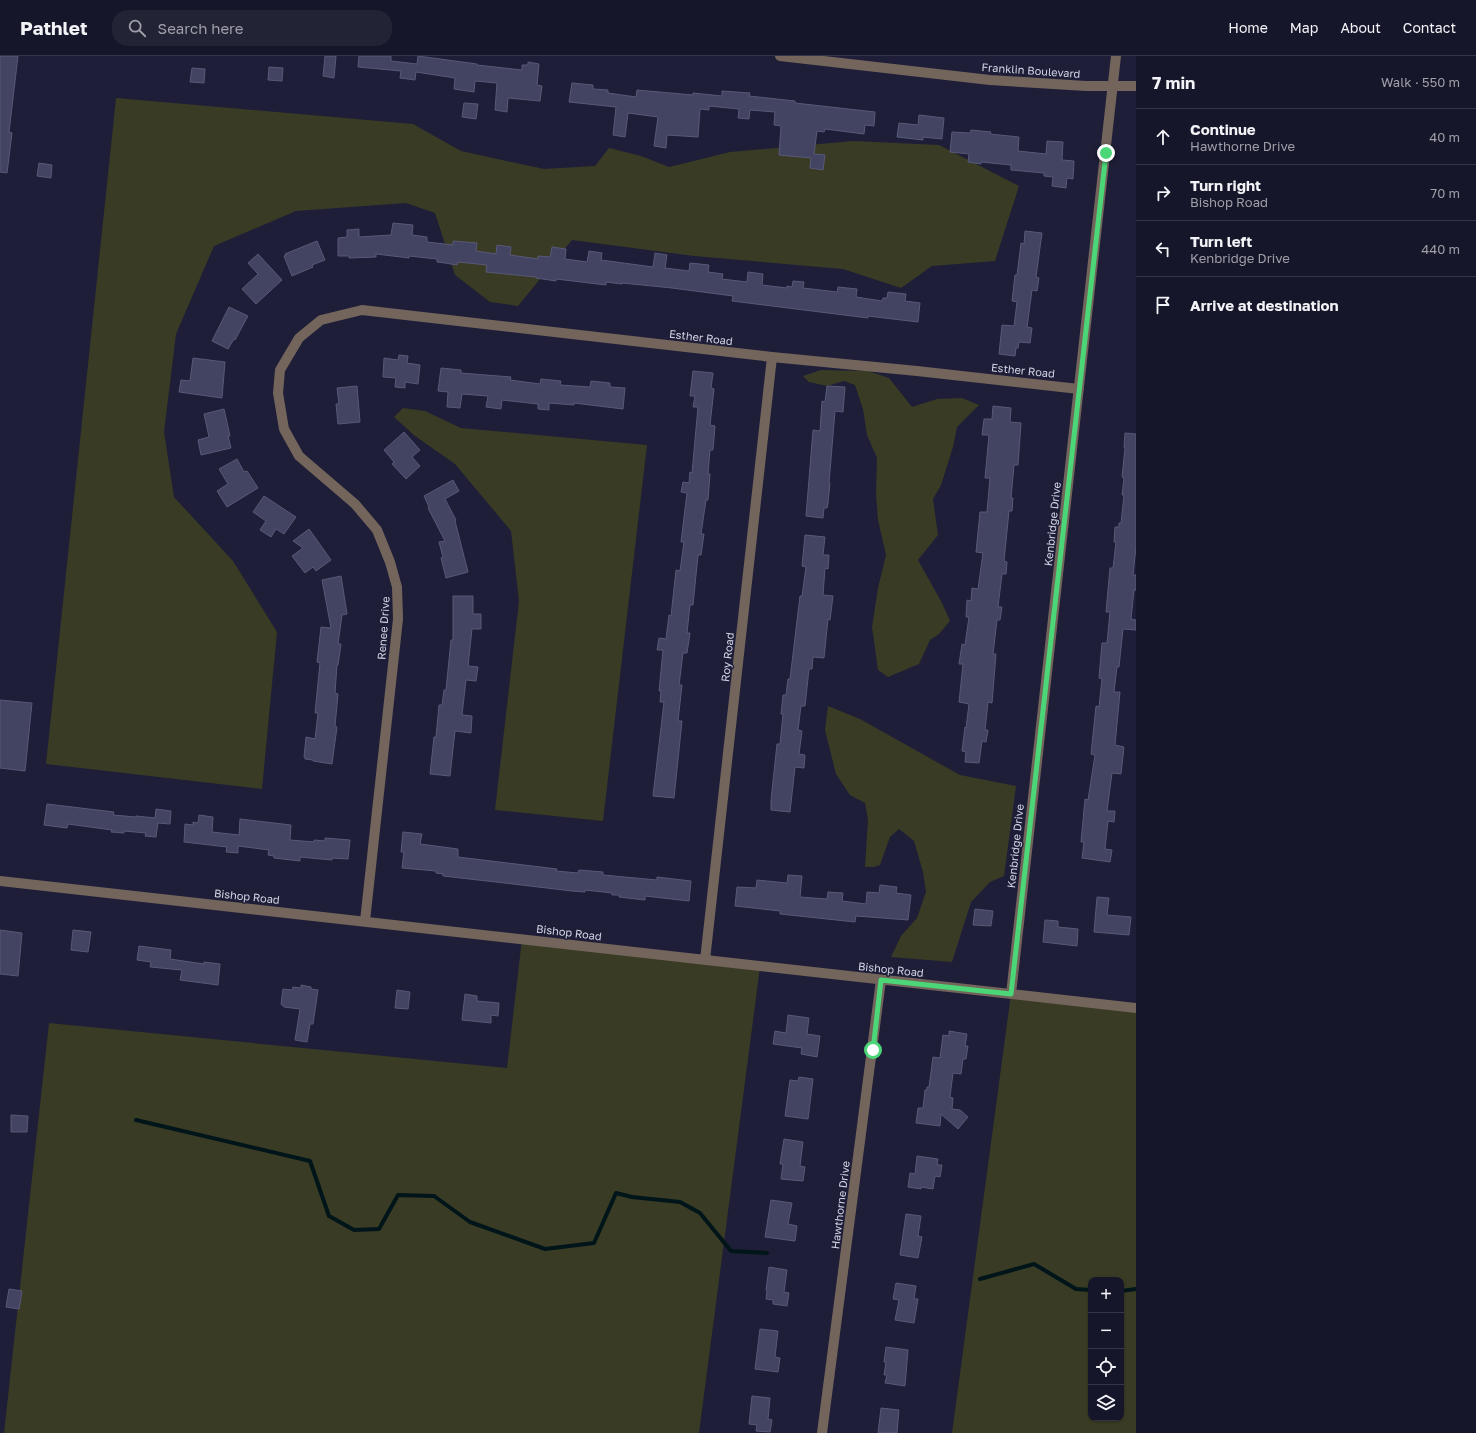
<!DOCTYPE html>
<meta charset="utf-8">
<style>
body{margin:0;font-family:"Golos Text",sans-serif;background:#232336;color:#f1f3f6}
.controls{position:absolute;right:12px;bottom:12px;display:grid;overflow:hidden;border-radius:8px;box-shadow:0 1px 3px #0004}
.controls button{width:36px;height:36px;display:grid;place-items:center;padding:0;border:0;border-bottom:1px solid #353547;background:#16162a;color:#f1f3f6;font:20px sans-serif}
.stop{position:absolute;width:12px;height:12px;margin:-9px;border:3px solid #4bd677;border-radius:50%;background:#fff}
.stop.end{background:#4bd677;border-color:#fff;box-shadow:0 1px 4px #0008}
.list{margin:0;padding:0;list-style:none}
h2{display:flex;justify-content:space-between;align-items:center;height:52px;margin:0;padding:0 16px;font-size:17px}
h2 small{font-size:13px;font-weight:400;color:#9e9fa8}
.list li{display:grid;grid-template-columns:26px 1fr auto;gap:12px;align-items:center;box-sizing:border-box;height:56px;padding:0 16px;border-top:1px solid #353547}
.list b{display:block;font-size:15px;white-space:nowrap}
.list p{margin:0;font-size:13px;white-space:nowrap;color:#9e9fa8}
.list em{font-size:13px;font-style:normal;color:#9e9fa8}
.icon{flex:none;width:22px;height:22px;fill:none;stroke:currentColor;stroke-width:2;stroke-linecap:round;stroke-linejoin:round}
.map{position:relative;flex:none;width:1136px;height:1377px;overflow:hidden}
header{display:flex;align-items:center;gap:24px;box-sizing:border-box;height:56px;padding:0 20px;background:#16162a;border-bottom:1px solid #353547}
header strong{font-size:19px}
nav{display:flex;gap:22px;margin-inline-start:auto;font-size:14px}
.search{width:280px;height:36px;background:#232336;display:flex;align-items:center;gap:10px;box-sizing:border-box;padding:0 14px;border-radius:16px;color:#9e9fa8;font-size:15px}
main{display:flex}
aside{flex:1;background:#16162a}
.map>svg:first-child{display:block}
.green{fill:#393b24;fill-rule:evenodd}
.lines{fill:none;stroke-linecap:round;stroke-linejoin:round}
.stream{stroke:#001519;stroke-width:4}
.building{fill:#434461;stroke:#585978}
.minor{stroke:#73655c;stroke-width:10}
.route{stroke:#4bd677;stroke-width:5}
.labels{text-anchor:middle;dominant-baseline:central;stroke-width:3;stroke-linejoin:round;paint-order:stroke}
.street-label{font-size:11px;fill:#d3d4e6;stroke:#1e1e38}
</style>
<header>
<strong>Pathlet</strong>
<div class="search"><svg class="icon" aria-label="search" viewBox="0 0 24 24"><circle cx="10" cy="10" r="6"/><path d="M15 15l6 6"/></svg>Search here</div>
<nav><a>Home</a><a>Map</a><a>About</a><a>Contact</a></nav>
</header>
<main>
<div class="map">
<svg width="1136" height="1377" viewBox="0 0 1136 1377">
<rect width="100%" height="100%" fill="#1e1e38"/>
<path class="green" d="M 116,42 L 413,68 L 461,95 L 544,113 L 595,110 L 609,92 L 641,100 L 669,111 L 730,96 L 853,85 L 939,89 L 1019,130 L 995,205 L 932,210 L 901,232 L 843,213 L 694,200 L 572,184 L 518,250 L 490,246 L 455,219 L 435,157 L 406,147 L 296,155 L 214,190 L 176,278 L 164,376 L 174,441 L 233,505 L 277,576 L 262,733 L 46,708 Z
M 821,314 L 868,315 L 889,322 L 912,351 L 937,343 L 962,342 L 979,349 L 957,371 L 953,391 L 941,429 L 933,443 L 938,479 L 918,504 L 942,547 L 950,565 L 939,578 L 930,584 L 919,608 L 888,621 L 878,614 L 872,571 L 878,532 L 886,499 L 878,464 L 876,438 L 877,402 L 867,379 L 863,353 L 855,329 L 844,325 L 827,330 L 809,326 L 803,320 Z
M 403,352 L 425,355 L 461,372 L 647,389 L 603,765 L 495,754 L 519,545 L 511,475 L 455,408 L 415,380 L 394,361 Z
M 828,650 L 860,663 L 960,719 L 1016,730 L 1004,820 L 990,826 L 971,846 L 952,906 L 891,901 L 901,880 L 917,862 L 926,836 L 923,816 L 914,785 L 899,773 L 890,781 L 880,809 L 874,811 L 865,811 L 868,764 L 865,747 L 850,739 L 836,718 L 825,674 Z
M 522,883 L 760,911 L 699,1377 L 4,1377 L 49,967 L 507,1012 Z
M 1011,938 L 1136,952 L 1136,1377 L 952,1377 ZM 1091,1224 L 1121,1224 L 1121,1362 L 1091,1362 Z"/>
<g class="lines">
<path class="stream" d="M 136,1064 L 310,1105 L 329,1160 L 354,1174 L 379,1173 L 398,1139 L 434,1140 L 470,1166 L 545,1193 L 594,1187 L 616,1137 L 632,1141 L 680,1146 L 700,1157 L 731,1195 L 767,1197
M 980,1223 L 1034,1208 L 1076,1233 L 1091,1234
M 1121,1235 L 1136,1233"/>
</g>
<path class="building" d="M 0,0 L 18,0 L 9,76 L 12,77 L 7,117 L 0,116 Z
M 325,0 L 336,0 L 334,22 L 323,20 Z
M 359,0 L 391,0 L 391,5 L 417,8 L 418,0 L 477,8 L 477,9 L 522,14 L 522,9 L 528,9 L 528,6 L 539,8 L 537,29 L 542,30 L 540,45 L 508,42 L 507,56 L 495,54 L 497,27 L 475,25 L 474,36 L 454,33 L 455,22 L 416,16 L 415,24 L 400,22 L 401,15 L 358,11 Z
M 269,11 L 283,12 L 282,25 L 268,24 Z
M 192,12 L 205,13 L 204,27 L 190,26 Z
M 572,27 L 593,29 L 593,33 L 608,34 L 608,37 L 636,41 L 637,34 L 693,39 L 693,37 L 722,40 L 722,35 L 750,37 L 749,40 L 795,45 L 795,47 L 875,56 L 874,70 L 865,69 L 864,78 L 825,73 L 824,76 L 817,75 L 814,98 L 825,99 L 823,114 L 810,112 L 811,102 L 779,99 L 781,70 L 774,69 L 775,56 L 750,54 L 749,63 L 738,62 L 739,53 L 709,50 L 709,54 L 700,53 L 698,81 L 667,79 L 666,92 L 654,90 L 658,61 L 628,57 L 625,81 L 613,79 L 616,51 L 569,46 Z
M 464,47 L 478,48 L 476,63 L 462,61 Z
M 919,59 L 944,62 L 942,83 L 923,81 L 923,84 L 897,81 L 899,67 L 918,69 Z
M 971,74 L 991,76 L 990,78 L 1019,81 L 1018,95 L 1046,98 L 1047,85 L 1063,86 L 1062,104 L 1074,105 L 1073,123 L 1067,122 L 1066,132 L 1052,130 L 1053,121 L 1044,120 L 1044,117 L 1011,114 L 1011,109 L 981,106 L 981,108 L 968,106 L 969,98 L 950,96 L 952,76 L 970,77 Z
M 39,107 L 52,109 L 51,122 L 37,120 Z
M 393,167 L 413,169 L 412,179 L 427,181 L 427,186 L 453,189 L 453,185 L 477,187 L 476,195 L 496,198 L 497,189 L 511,191 L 510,199 L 538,203 L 538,200 L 550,201 L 552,191 L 566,193 L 565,203 L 587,206 L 589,195 L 602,197 L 601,204 L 653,211 L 655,197 L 667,199 L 665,212 L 689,215 L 690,207 L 709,209 L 708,216 L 723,218 L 722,223 L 747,226 L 748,216 L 763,218 L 762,229 L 787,232 L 787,230 L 792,231 L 793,225 L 804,226 L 803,232 L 837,236 L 838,231 L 857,233 L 856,241 L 882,245 L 883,242 L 887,242 L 888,236 L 906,238 L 905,245 L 920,247 L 918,266 L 868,260 L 868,262 L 732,245 L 733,240 L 672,232 L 622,227 L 622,228 L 606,226 L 606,229 L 556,223 L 556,225 L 536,222 L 536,221 L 486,216 L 487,209 L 458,206 L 457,209 L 445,207 L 437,206 L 437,203 L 409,200 L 409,202 L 376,198 L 376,201 L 349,202 L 349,200 L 338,200 L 338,182 L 347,181 L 347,174 L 359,173 L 359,181 L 391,179 Z
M 1025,175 L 1042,177 L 1036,221 L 1039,222 L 1037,235 L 1032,234 L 1027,271 L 1032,272 L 1030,287 L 1019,286 L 1018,292 L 1016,292 L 1015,300 L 999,298 L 1002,269 L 1014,270 L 1017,246 L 1012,245 L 1015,219 L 1017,219 L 1021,187 L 1024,188 Z
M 317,185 L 325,204 L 312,209 L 313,211 L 292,220 L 284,200 L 286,199 L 285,198 Z
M 258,198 L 282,224 L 256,248 L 242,233 L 258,218 L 248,207 Z
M 229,251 L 248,260 L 235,284 L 234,283 L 228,293 L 212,285 Z
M 399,299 L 408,300 L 407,307 L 420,309 L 418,328 L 405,326 L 405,332 L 395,331 L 396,322 L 383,321 L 384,302 L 398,304 Z
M 193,302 L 225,306 L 222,342 L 179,336 L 181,324 L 190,325 Z
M 441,312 L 461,314 L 461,317 L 511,321 L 510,324 L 540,328 L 541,323 L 561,325 L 560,329 L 590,331 L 591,325 L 610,327 L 610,331 L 625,332 L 623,353 L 574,347 L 574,349 L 549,347 L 549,354 L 538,353 L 538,348 L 502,344 L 501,353 L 486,351 L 488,340 L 462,338 L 460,352 L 447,351 L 448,336 L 438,335 Z
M 693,315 L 713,317 L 711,332 L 714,333 L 710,369 L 715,370 L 713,394 L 710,394 L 708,418 L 710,418 L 708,444 L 706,444 L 701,478 L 704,478 L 701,499 L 698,499 L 693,549 L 690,549 L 687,577 L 690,577 L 687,597 L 683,597 L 679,629 L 682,629 L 678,665 L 682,665 L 674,742 L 653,740 L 664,646 L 660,646 L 661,635 L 659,635 L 663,594 L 657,594 L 659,582 L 666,583 L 669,559 L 671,560 L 676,514 L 680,515 L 684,486 L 681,486 L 687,437 L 681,436 L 683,426 L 689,427 L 690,416 L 692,417 L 698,351 L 693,351 L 695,340 L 690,340 Z
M 357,330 L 360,366 L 338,368 L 336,348 L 339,348 L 337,332 Z
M 827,330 L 845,331 L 843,356 L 835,355 L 829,427 L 830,427 L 828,447 L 827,452 L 824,452 L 823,462 L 806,460 L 813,374 L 820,375 L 822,345 L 825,346 Z
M 993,350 L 1011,352 L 1010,366 L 1021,367 L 1018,409 L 1014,409 L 1011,442 L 1013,442 L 1012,455 L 1009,455 L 1004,505 L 1007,506 L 1006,518 L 1002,518 L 998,551 L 1002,551 L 1000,564 L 997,564 L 993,598 L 996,598 L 992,647 L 988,646 L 985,674 L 988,674 L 986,686 L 982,685 L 979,707 L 965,706 L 966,696 L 962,695 L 965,671 L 966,672 L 969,648 L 959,646 L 963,608 L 959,608 L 962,588 L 965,589 L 969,561 L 966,561 L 967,544 L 971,545 L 972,532 L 978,533 L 983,497 L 976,496 L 980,456 L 987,456 L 990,422 L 985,422 L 989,379 L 982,379 L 984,363 L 992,363 Z
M 224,353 L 230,380 L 228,380 L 231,392 L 201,399 L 198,384 L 209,381 L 204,358 Z
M 404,376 L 420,394 L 412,401 L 420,410 L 406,423 L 392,408 L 394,406 L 384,394 Z
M 1125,377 L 1136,378 L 1136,491 L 1133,519 L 1136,519 L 1136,534 L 1134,534 L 1131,563 L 1136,564 L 1136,574 L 1123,573 L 1119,611 L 1117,611 L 1114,636 L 1120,636 L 1115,689 L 1124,691 L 1121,718 L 1112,717 L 1107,755 L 1115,755 L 1114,766 L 1108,765 L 1105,793 L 1112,794 L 1110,806 L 1082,802 L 1084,786 L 1081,786 L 1085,743 L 1088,744 L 1095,699 L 1091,698 L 1096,650 L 1099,651 L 1102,623 L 1099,622 L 1102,587 L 1107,587 L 1110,556 L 1106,556 L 1110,512 L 1113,512 L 1116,486 L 1114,486 L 1115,471 L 1119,471 L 1119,467 L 1121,467 L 1124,439 L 1122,439 L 1124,422 L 1122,421 L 1125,392 L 1124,391 Z
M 237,403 L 244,416 L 247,415 L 258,432 L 227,451 L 217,435 L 228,428 L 219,413 Z
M 453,424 L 459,435 L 445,443 L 456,464 L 455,465 L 468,516 L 446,522 L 441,502 L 443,501 L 439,486 L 445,485 L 428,452 L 429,451 L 424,440 Z
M 264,440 L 296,461 L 284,478 L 276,473 L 271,481 L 260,474 L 266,465 L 253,456 Z
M 309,473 L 331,504 L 316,515 L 313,511 L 305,517 L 292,500 L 303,492 L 293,485 Z
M 805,479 L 825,481 L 823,499 L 829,499 L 828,513 L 825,512 L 823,539 L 833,540 L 830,564 L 828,563 L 824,602 L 813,601 L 812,613 L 809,613 L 805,650 L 801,650 L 798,674 L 802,675 L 799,698 L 805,699 L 804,712 L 795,711 L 790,756 L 771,754 L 771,744 L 777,688 L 780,688 L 783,658 L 781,658 L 783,639 L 786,639 L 788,623 L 790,623 L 800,540 L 802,540 L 806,511 L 802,510 Z
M 341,520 L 347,558 L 342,559 L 338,588 L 341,588 L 338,609 L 337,609 L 335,637 L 338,638 L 335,670 L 337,671 L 332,708 L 313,705 L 313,704 L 305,703 L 305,701 L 304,701 L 306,681 L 315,683 L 318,657 L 315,657 L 320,607 L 317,606 L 321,571 L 331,572 L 322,524 Z
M 453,540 L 473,540 L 473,558 L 481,558 L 481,573 L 472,573 L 468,610 L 478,611 L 476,625 L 466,624 L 462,659 L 472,660 L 471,677 L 455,675 L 450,720 L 430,718 L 434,681 L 436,681 L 439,649 L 442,649 L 444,634 L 446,634 L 451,584 L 453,584 Z
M 0,644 L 32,647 L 25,715 L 0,712 Z
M 47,748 L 114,756 L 113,759 L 136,761 L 136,760 L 155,762 L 156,753 L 171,755 L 170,768 L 158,767 L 156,781 L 145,780 L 146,777 L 124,775 L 124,777 L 111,776 L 112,774 L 68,768 L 67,772 L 44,769 Z
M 199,759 L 213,761 L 212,776 L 239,779 L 240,763 L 291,769 L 290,784 L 314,786 L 314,784 L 325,785 L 325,782 L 350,784 L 348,803 L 332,802 L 332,804 L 300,801 L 300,805 L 274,802 L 274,800 L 268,799 L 269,794 L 238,790 L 238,797 L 226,796 L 227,791 L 184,786 L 185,768 L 193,769 L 193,766 L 198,767 Z
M 403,776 L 422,778 L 420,788 L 458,793 L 458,801 L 557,813 L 556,815 L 578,817 L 579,814 L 603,816 L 603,819 L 657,824 L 657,821 L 691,825 L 689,845 L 645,840 L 645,844 L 619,841 L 619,839 L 612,839 L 612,837 L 585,834 L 585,836 L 572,835 L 496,826 L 443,820 L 443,818 L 436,817 L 436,815 L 402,812 L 404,796 L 401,796 Z
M 788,819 L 802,820 L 800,841 L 827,843 L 828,836 L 843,837 L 842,845 L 866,848 L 867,836 L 879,837 L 880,829 L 897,831 L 896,837 L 911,839 L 908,864 L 856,860 L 855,866 L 780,858 L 780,855 L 735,850 L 737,831 L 756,832 L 757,824 L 787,827 Z
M 1097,841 L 1109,842 L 1107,859 L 1131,861 L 1129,879 L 1094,876 Z
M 975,853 L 993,855 L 991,870 L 973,869 Z
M 1045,864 L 1058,865 L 1058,871 L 1078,873 L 1077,890 L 1043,886 Z
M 0,874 L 22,877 L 18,920 L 0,918 Z
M 73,874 L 91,876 L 88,896 L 71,894 Z
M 139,890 L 171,894 L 170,903 L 204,908 L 204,906 L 220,908 L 218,929 L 180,924 L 182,914 L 150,911 L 151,906 L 137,904 Z
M 301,929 L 311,931 L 311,933 L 318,934 L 313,968 L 310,968 L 307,986 L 295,984 L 300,953 L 284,951 L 281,948 L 283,933 L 292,934 L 293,931 L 301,932 Z
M 397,934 L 410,936 L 408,953 L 395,952 Z
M 465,938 L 477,940 L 477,945 L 499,947 L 498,960 L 491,959 L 491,967 L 462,964 Z
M 788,959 L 809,962 L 807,978 L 820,980 L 817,1001 L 801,998 L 802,992 L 773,988 L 775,975 L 786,977 Z
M 949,975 L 967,978 L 965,990 L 968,990 L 966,1003 L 963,1003 L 961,1018 L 953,1017 L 950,1041 L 953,1042 L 952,1053 L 960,1054 L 968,1061 L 958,1073 L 941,1058 L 940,1070 L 916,1067 L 918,1052 L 923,1052 L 925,1034 L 927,1034 L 927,1031 L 929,1031 L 933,1001 L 940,1002 L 943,979 L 949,980 Z
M 799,1021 L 813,1023 L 808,1063 L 785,1060 L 790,1024 L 798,1025 Z
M 11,1059 L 28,1060 L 27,1076 L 11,1076 Z
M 784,1083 L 803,1086 L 800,1110 L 805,1111 L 803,1125 L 781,1123 L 783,1108 L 780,1108 Z
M 917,1100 L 938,1103 L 937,1109 L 942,1109 L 940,1121 L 935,1120 L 933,1133 L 921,1131 L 921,1133 L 908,1131 L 910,1117 L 915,1118 Z
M 771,1144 L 792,1147 L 788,1168 L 797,1170 L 795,1185 L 765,1181 Z
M 906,1158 L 921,1160 L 918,1180 L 922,1181 L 918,1202 L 900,1199 Z
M 769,1211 L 787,1214 L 784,1236 L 789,1237 L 787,1250 L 773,1248 L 773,1244 L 766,1243 L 767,1235 L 766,1234 Z
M 896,1227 L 916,1230 L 914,1243 L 918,1243 L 914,1267 L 895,1264 L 899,1244 L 893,1243 Z
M 9,1233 L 22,1235 L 19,1253 L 6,1251 Z
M 760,1273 L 778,1275 L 775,1301 L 780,1302 L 778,1316 L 755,1313 Z
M 886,1291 L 908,1294 L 905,1330 L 885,1327 L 887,1319 L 884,1319 L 886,1306 L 884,1306 Z
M 752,1340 L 770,1342 L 768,1363 L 772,1364 L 770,1376 L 756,1375 L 757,1369 L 749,1368 Z
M 881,1352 L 899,1354 L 897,1377 L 878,1377 Z"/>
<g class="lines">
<path class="minor" d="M 780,0 L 990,24 L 1086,30 L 1136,30
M 0,825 L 1136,952
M 365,865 L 398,563 L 397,531 L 390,506 L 377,474 L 355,448 L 299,400 L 284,373 L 278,337 L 280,314 L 299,282 L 321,264 L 362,254 L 772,301 L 917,315 L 1079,333
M 705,904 L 772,301
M 1011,938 L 1116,0
M 822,1377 L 881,924"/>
</g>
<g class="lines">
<path class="route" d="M 873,994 L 881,924 L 1011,938 L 1106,97"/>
</g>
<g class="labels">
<g class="street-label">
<text transform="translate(1031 14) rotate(4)">Franklin Boulevard</text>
<text transform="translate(701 281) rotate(7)">Esther Road</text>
<text transform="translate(1023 314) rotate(6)">Esther Road</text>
<text transform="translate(1052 468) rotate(-84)">Kenbridge Drive</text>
<text transform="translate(383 572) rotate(-86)">Renee Drive</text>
<text transform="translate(727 601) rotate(-84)">Roy Road</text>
<text transform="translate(1015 790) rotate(-84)">Kenbridge Drive</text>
<text transform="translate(247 840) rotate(6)">Bishop Road</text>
<text transform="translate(569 876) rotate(7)">Bishop Road</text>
<text transform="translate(891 913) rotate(6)">Bishop Road</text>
<text transform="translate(840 1149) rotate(-83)">Hawthorne Drive</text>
</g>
</g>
</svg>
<div class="controls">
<button>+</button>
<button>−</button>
<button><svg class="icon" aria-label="locate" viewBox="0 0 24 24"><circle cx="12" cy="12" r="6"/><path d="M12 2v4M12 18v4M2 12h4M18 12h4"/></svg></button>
<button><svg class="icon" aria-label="layers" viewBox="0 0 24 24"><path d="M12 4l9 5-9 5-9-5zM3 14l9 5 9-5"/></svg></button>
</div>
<div class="stop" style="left:873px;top:994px"></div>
<div class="stop end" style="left:1106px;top:97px"></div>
</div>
<aside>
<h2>7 min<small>Walk · 550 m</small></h2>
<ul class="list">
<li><svg class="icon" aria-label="ahead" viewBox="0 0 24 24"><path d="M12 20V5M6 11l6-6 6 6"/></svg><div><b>Continue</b><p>Hawthorne Drive</p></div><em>40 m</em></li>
<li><svg class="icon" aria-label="right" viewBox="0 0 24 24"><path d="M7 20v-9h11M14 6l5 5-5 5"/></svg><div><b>Turn right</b><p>Bishop Road</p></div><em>70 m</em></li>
<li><svg class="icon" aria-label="left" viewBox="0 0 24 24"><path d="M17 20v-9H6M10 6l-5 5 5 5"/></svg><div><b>Turn left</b><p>Kenbridge Drive</p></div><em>440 m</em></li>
<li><svg class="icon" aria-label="arrive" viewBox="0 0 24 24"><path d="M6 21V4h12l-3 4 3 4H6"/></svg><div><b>Arrive at destination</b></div></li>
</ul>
</aside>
</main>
